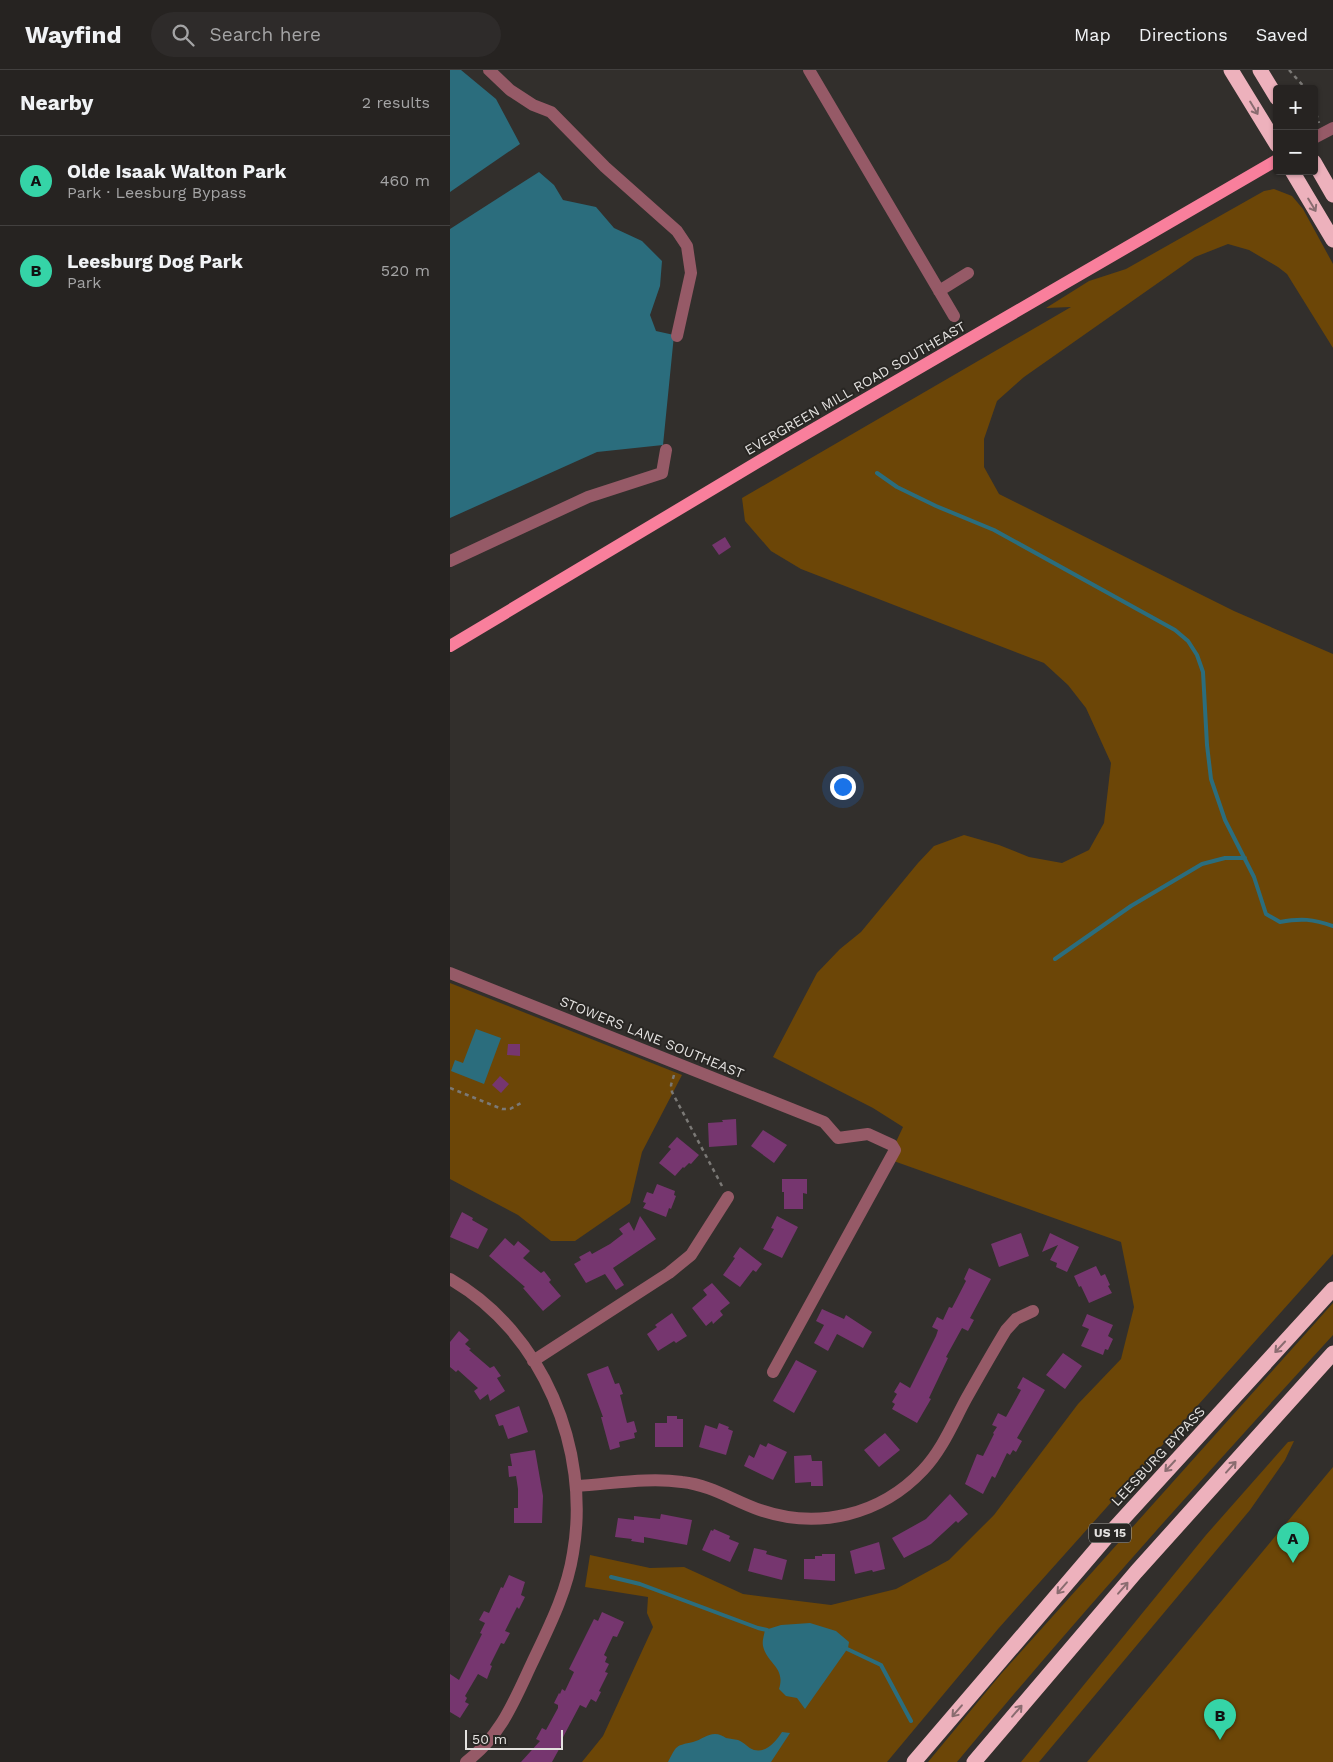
<!DOCTYPE html>
<meta charset="utf-8">
<style>
body{margin:0;font-family:"Work Sans",sans-serif;background:#2e2b2a;color:#f1f3f6}
.controls{position:absolute;right:15px;top:15px;display:grid;overflow:hidden;border-radius:5px;box-shadow:0 1px 4px #0004}
.controls button{width:45px;height:45px;display:grid;place-items:center;padding:0;border:0;border-bottom:1px solid #42403f;background:#262321;color:#f1f3f6;font:25px sans-serif}
.scale{position:absolute;left:15px;bottom:12px;width:98px;box-sizing:border-box;padding-left:5px;border:2px solid #e4e2e0;border-top:0;font-size:14px;line-height:18px;white-space:nowrap;color:#e4e2e0;-webkit-text-stroke:4px #282623;paint-order:stroke}
.you{position:absolute;left:392px;top:716px;width:18px;height:18px;margin:-12px;border:4px solid #fff;border-radius:50%;background:#1a73e8;box-shadow:0 0 0 8px #1a73e833}
.badge{display:grid;place-items:center;width:32px;height:32px;border-radius:50%;background:#35d4a7;color:#111;font-size:16px;font-weight:700}
.pin{position:absolute;translate:-50% -41px;filter:drop-shadow(0 1px 2px #0008)}
.pin::after{content:'';position:absolute;top:26px;width:18px;height:15px;background:inherit;clip-path:polygon(0 0,100% 0,50% 100%)}
.list{margin:0;padding:0;list-style:none}
h2{display:flex;justify-content:space-between;align-items:center;height:65px;margin:0;padding:0 20px;font-size:21px}
h2 small{font-size:16px;font-weight:400;color:#a4a4a5}
.list li{display:grid;grid-template-columns:32px 1fr auto;gap:15px;align-items:center;box-sizing:border-box;height:90px;padding:0 20px;border-top:1px solid #42403f}
.list b{display:block;font-size:19px;white-space:nowrap}
.list p{margin:0;font-size:16px;white-space:nowrap;color:#a4a4a5}
.list em{font-size:16px;font-style:normal;color:#a4a4a5}
.icon{flex:none;width:28px;height:28px;fill:none;stroke:currentColor;stroke-width:2;stroke-linecap:round;stroke-linejoin:round}
.map{position:relative;flex:none;width:883px;height:1692px;overflow:hidden}
header{display:flex;align-items:center;gap:30px;box-sizing:border-box;height:70px;padding:0 25px;background:#262321;border-bottom:1px solid #42403f}
header strong{font-size:24px}
nav{display:flex;gap:28px;margin-inline-start:auto;font-size:18px}
.search{width:350px;height:45px;background:#2e2b2a;display:flex;align-items:center;gap:12px;box-sizing:border-box;padding:0 18px;border-radius:28px;color:#a4a4a5;font-size:19px}
main{display:flex}
aside{flex:1;background:#262321}
.map>svg:first-child{display:block}
.green{fill:#6c4607}
.water{fill:#2b6d7d}
.lines{fill:none;stroke-linecap:round;stroke-linejoin:round}
.stream{stroke:#2b6d7d;stroke-width:4}
.building{fill:#76366f}
.path{stroke:#7b7976;stroke-width:2.5;stroke-dasharray:4 4;stroke-linecap:butt}
.minor{stroke:#965a67;stroke-width:12}
.major{stroke:#f97f9c;stroke-width:12}
.highway{stroke:#edb1bc;stroke-width:15}
.oneway{stroke:#8a6c70}
.labels{text-anchor:middle;dominant-baseline:central;stroke-width:4;stroke-linejoin:round;paint-order:stroke}
.shield{fill:#282623;stroke:#acaaa7;stroke-width:1}
.shield-label{font-size:12px;font-weight:bold;fill:#e4e2e0}
.street-label{font-size:14px;fill:#e4e2e0;stroke:#282623}
</style>
<header>
<strong>Wayfind</strong>
<div class="search"><svg class="icon" aria-label="search" viewBox="0 0 24 24"><circle cx="10" cy="10" r="6"/><path d="M15 15l6 6"/></svg>Search here</div>
<nav><a>Map</a><a>Directions</a><a>Saved</a></nav>
</header>
<main>
<aside>
<h2>Nearby<small>2 results</small></h2>
<ul class="list">
<li><span class="badge">A</span><div><b>Olde Isaak Walton Park</b><p>Park · Leesburg Bypass</p></div><em>460 m</em></li>
<li><span class="badge">B</span><div><b>Leesburg Dog Park</b><p>Park</p></div><em>520 m</em></li>
</ul>
</aside>
<div class="map">
<svg width="883" height="1692" viewBox="0 0 883 1692">
<rect width="100%" height="100%" fill="#322f2c"/>
<path class="green" d="M 824,119 L 842,126 L 853,139 L 883,194 L 883,278 L 837,204 L 828,197 L 799,180 L 778,174 L 745,187 L 574,307 L 547,331 L 534,369 L 534,397 L 549,424 L 784,541 L 883,584 L 883,1184 L 548,1559 L 437,1692 L 132,1692 L 153,1666 L 203,1557 L 197,1543 L 198,1527 L 135,1517 L 140,1485 L 200,1498 L 234,1497 L 293,1524 L 381,1535 L 446,1519 L 499,1490 L 544,1445 L 628,1334 L 671,1289 L 684,1237 L 671,1172 L 438,1089 L 453,1057 L 423,1038 L 323,987 L 367,903 L 390,879 L 411,862 L 468,793 L 484,776 L 514,765 L 549,775 L 579,787 L 612,793 L 639,780 L 654,753 L 661,693 L 636,638 L 618,615 L 594,593 L 351,499 L 321,481 L 295,451 L 292,428 L 621,237 L 596,238 L 639,211 L 676,199 L 814,121 Z
M 0,913 L 232,1005 L 192,1082 L 180,1133 L 125,1171 L 101,1171 L 68,1145 L 0,1109 Z
M 883,1233 L 883,1265 C 755,1405 628,1546 507,1692 L 478,1692 L 551,1604 Z
M 844,1371 L 835,1390 L 800,1440 L 589,1692 L 571,1692 L 756,1465 L 838,1372 Z
M 883,1397 L 883,1692 L 637,1692 Z"/>
<path class="water" d="M 0,0 L 11,0 L 46,29 L 70,74 L 0,122 Z
M 89,102 L 104,115 L 113,130 L 146,137 L 164,158 L 192,171 L 212,191 L 210,216 L 200,245 L 206,261 L 224,265 L 213,375 L 147,382 L 0,448 L 0,159 Z
M 26,959 L 51,968 L 34,1014 L 1,1001 L 5,990 L 13,993 Z
M 360,1553 L 386,1561 L 399,1572 L 398,1578 L 355,1639 L 347,1628 L 336,1626 L 329,1619 C 336,1597 317,1594 313,1576 C 312,1571 314,1565 315,1560 L 331,1555 Z
M 332,1662 L 340,1663 L 321,1692 L 218,1692 C 227,1675 225,1676 243,1672 C 251,1670 257,1664 265,1664 C 269,1664 273,1666 276,1668 C 280,1669 284,1669 288,1670 C 294,1672 298,1678 304,1680 C 317,1683 326,1671 332,1662 Z"/>
<g class="lines">
<path class="stream" d="M 427,403 L 447,417 L 486,436 L 544,460 L 725,560 L 738,571 L 747,585 L 753,602 L 757,675 L 761,709 L 775,750 L 804,807 L 816,844 L 830,852 C 851,848 863,849 883,856
M 605,889 L 681,836 L 752,794 L 775,788 L 795,788
M 161,1507 L 190,1514 L 308,1558 L 317,1560
M 393,1577 L 431,1595 L 461,1651"/>
</g>
<path class="building" d="M 275,467 L 281,477 L 269,485 L 262,475 Z
M 58,974 L 70,974 L 70,986 L 57,985 Z
M 50,1006 L 59,1014 L 51,1023 L 42,1015 Z
M 286,1049 L 287,1075 L 259,1077 L 258,1053 L 273,1052 L 272,1050 Z
M 313,1060 L 337,1075 L 324,1093 L 301,1076 Z
M 227,1067 L 249,1085 L 241,1094 L 239,1093 L 234,1098 L 233,1097 L 225,1106 L 209,1093 L 221,1079 L 218,1077 Z
M 332,1109 L 357,1109 L 357,1124 L 353,1123 L 353,1139 L 334,1139 L 334,1122 L 332,1122 Z
M 207,1114 L 225,1121 L 224,1125 L 226,1126 L 221,1139 L 219,1138 L 216,1147 L 193,1138 L 196,1133 L 193,1132 L 197,1122 L 203,1124 Z
M 12,1142 L 23,1148 L 22,1150 L 38,1159 L 28,1179 L 0,1167 Z
M 190,1146 L 206,1169 L 163,1198 L 174,1215 L 166,1220 L 155,1204 L 136,1213 L 124,1194 L 131,1190 L 129,1187 L 140,1181 L 142,1184 L 160,1174 L 173,1164 L 169,1159 L 179,1152 L 184,1161 Z
M 327,1146 L 348,1157 L 332,1188 L 313,1179 L 324,1159 L 321,1158 Z
M 571,1163 L 579,1186 L 549,1197 L 541,1174 Z
M 600,1163 L 629,1177 L 617,1202 L 606,1197 L 607,1193 L 600,1190 L 608,1175 L 592,1182 Z
M 55,1168 L 64,1176 L 68,1171 L 80,1181 L 73,1188 L 91,1203 L 94,1201 L 101,1210 L 99,1212 L 111,1226 L 93,1241 L 73,1218 L 75,1217 L 39,1186 Z
M 290,1177 L 312,1194 L 306,1202 L 303,1200 L 290,1217 L 273,1205 L 285,1188 L 283,1187 Z
M 646,1196 L 651,1206 L 655,1204 L 660,1215 L 658,1216 L 662,1223 L 639,1233 L 631,1216 L 629,1217 L 624,1206 Z
M 519,1198 L 541,1209 L 520,1248 L 524,1250 L 518,1261 L 512,1258 L 496,1287 L 498,1288 L 479,1328 L 481,1329 L 467,1353 L 442,1339 L 445,1334 L 442,1332 L 447,1324 L 444,1322 L 450,1312 L 460,1318 L 486,1266 L 488,1260 L 482,1257 L 487,1247 L 493,1250 L 499,1237 L 502,1238 L 516,1211 L 514,1209 Z
M 262,1213 L 280,1233 L 270,1241 L 273,1245 L 263,1254 L 262,1251 L 256,1256 L 242,1238 L 257,1225 L 253,1220 Z
M 372,1239 L 394,1249 L 396,1245 L 422,1262 L 413,1278 L 387,1264 L 378,1281 L 364,1273 L 374,1255 L 366,1251 Z
M 222,1243 L 237,1266 L 226,1273 L 224,1271 L 208,1281 L 197,1264 L 207,1257 L 205,1255 Z
M 637,1244 L 663,1255 L 658,1266 L 663,1269 L 658,1280 L 655,1279 L 653,1285 L 631,1276 L 639,1259 L 632,1256 Z
M 9,1261 L 19,1270 L 15,1274 L 21,1279 L 19,1280 L 40,1298 L 44,1296 L 51,1306 L 47,1308 L 55,1321 L 40,1331 L 38,1324 L 30,1330 L 24,1321 L 28,1318 L 8,1300 L 6,1302 L 0,1297 L 0,1272 Z
M 613,1283 L 632,1296 L 615,1319 L 596,1305 Z
M 346,1290 L 367,1301 L 344,1343 L 323,1331 Z
M 158,1296 L 165,1314 L 169,1313 L 173,1324 L 170,1325 L 177,1353 L 184,1351 L 187,1362 L 184,1363 L 185,1368 L 169,1372 L 170,1377 L 160,1380 L 151,1347 L 153,1347 L 137,1304 Z
M 573,1307 L 595,1320 L 567,1368 L 572,1371 L 566,1382 L 563,1380 L 560,1385 L 557,1383 L 545,1408 L 542,1406 L 533,1424 L 515,1414 L 527,1384 L 533,1386 L 544,1364 L 543,1363 L 547,1357 L 542,1355 L 548,1343 L 556,1347 L 571,1320 L 567,1318 Z
M 69,1336 L 78,1362 L 58,1369 L 53,1355 L 49,1356 L 45,1345 Z
M 217,1346 L 227,1346 L 227,1349 L 233,1349 L 233,1377 L 205,1377 L 205,1353 L 217,1353 Z
M 269,1353 L 279,1357 L 278,1359 L 283,1361 L 276,1385 L 249,1377 L 255,1355 L 267,1359 Z
M 435,1363 L 450,1380 L 429,1397 L 414,1380 Z
M 318,1373 L 337,1382 L 323,1410 L 294,1396 L 299,1385 L 304,1388 L 310,1374 L 316,1377 Z
M 85,1380 L 93,1426 L 92,1453 L 64,1453 L 64,1438 L 68,1438 L 68,1419 L 66,1406 L 59,1407 L 58,1396 L 62,1396 L 60,1384 Z
M 361,1385 L 362,1391 L 372,1391 L 373,1416 L 361,1416 L 361,1412 L 345,1413 L 344,1386 Z
M 500,1424 L 518,1444 L 508,1453 L 506,1451 L 481,1474 L 454,1488 L 442,1468 L 476,1449 Z
M 211,1444 L 242,1450 L 237,1475 L 194,1467 L 194,1473 L 181,1471 L 182,1469 L 165,1467 L 168,1448 L 184,1450 L 184,1446 L 210,1449 Z
M 264,1459 L 280,1466 L 279,1469 L 289,1473 L 280,1492 L 252,1480 L 261,1460 L 263,1461 Z
M 429,1472 L 435,1499 L 423,1502 L 422,1500 L 405,1504 L 400,1481 Z
M 304,1478 L 317,1481 L 316,1484 L 337,1490 L 332,1510 L 298,1501 Z
M 372,1484 L 385,1484 L 385,1511 L 354,1509 L 354,1489 L 365,1489 L 365,1486 L 372,1486 Z
M 59,1505 L 75,1512 L 71,1525 L 75,1527 L 69,1539 L 67,1537 L 55,1561 L 60,1563 L 54,1574 L 51,1573 L 40,1595 L 42,1596 L 37,1609 L 28,1604 L 15,1626 L 17,1628 L 15,1632 L 19,1634 L 10,1648 L 0,1642 L 0,1604 L 9,1610 L 32,1564 L 30,1563 L 35,1553 L 29,1550 L 34,1541 L 39,1543 L 51,1517 L 53,1518 Z
M 152,1542 L 174,1552 L 167,1567 L 163,1566 L 154,1585 L 157,1587 L 155,1592 L 159,1594 L 155,1602 L 158,1603 L 149,1621 L 151,1622 L 146,1632 L 141,1629 L 136,1638 L 130,1635 L 111,1671 L 113,1672 L 102,1692 L 71,1692 L 90,1671 L 86,1669 L 92,1658 L 96,1660 L 108,1638 L 108,1635 L 104,1633 L 109,1623 L 110,1624 L 112,1619 L 115,1621 L 124,1602 L 119,1599 L 144,1549 L 148,1551 Z"/>
<g class="lines">
<path class="path" d="M 839,0 L 856,19
M 864,36 L 869,53
M 224,1005 L 221,1015 L 222,1022 L 272,1116
M 0,1018 L 52,1039 L 60,1039 L 71,1033"/>
<path class="minor" d="M 39,0 L 60,20 L 83,35 L 101,42 L 155,97 L 227,161 L 237,176 L 241,203 L 227,266
M 359,0 L 504,246
M 864,68 L 883,58
M 489,221 L 518,203
M 0,491 L 138,427 L 212,403 L 216,380
M 0,903 L 374,1052 L 388,1068 L 418,1064 L 442,1075 L 445,1080 L 434,1100 L 323,1302
M 0,1209 C 93,1262 141,1380 123,1483 C 117,1522 99,1557 82,1593 C 64,1631 51,1666 16,1692
M 83,1291 L 219,1203 L 241,1185 L 278,1127
M 126,1416 C 161,1414 198,1407 232,1412 C 261,1415 284,1431 310,1440 C 368,1460 431,1445 473,1400 C 492,1380 503,1353 516,1329 C 529,1306 542,1283 556,1260 L 566,1249 L 583,1241"/>
<path class="major" d="M 0,576 L 333,377 L 827,90"/>
<path class="highway" d="M 781,0 L 827,75
M 810,0 L 827,28
M 864,92 L 883,125
M 842,101 L 883,170
M 464,1692 L 661,1462 L 883,1219
M 524,1692 L 686,1502 L 883,1283"/>
</g>
<defs><path id="oneway-shaft" d="M-6 0H5M1.5-3L5.5 0L1.5 3" fill="none" stroke-width="1.6" stroke-linecap="round" stroke-linejoin="round" transform="scale(1.25)"/></defs>
<g class="oneway">
<use href="#oneway-shaft" transform="translate(804 38) rotate(59)"/>
<use href="#oneway-shaft" transform="translate(862 135) rotate(59)"/>
<use href="#oneway-shaft" transform="translate(830 1277) rotate(133)"/>
<use href="#oneway-shaft" transform="translate(720 1396) rotate(133)"/>
<use href="#oneway-shaft" transform="translate(781 1397) rotate(-48)"/>
<use href="#oneway-shaft" transform="translate(612 1518) rotate(131)"/>
<use href="#oneway-shaft" transform="translate(673 1518) rotate(-49)"/>
<use href="#oneway-shaft" transform="translate(507 1641) rotate(131)"/>
<use href="#oneway-shaft" transform="translate(567 1641) rotate(-49)"/>
</g>
<g class="labels">
<rect class="shield" x="639" y="1453.5" width="42" height="19" rx="4"/>
<g class="shield-label">
<text x="660" y="1463">US 15</text>
</g>
<g class="street-label">
<text transform="translate(405 318) rotate(-30)">EVERGREEN MILL ROAD SOUTHEAST</text>
<text transform="translate(202 967) rotate(22)">STOWERS LANE SOUTHEAST</text>
<text transform="translate(708 1386) rotate(-47)">LEESBURG BYPASS</text>
</g>
</g>
</svg>
<div class="controls">
<button>+</button>
<button>−</button>
</div>
<div class="scale">50 m</div>
<div class="you"></div>
<div class="pin badge" style="left:843px;top:1493px">A</div>
<div class="pin badge" style="left:770px;top:1670px">B</div>
</div>
</main>
